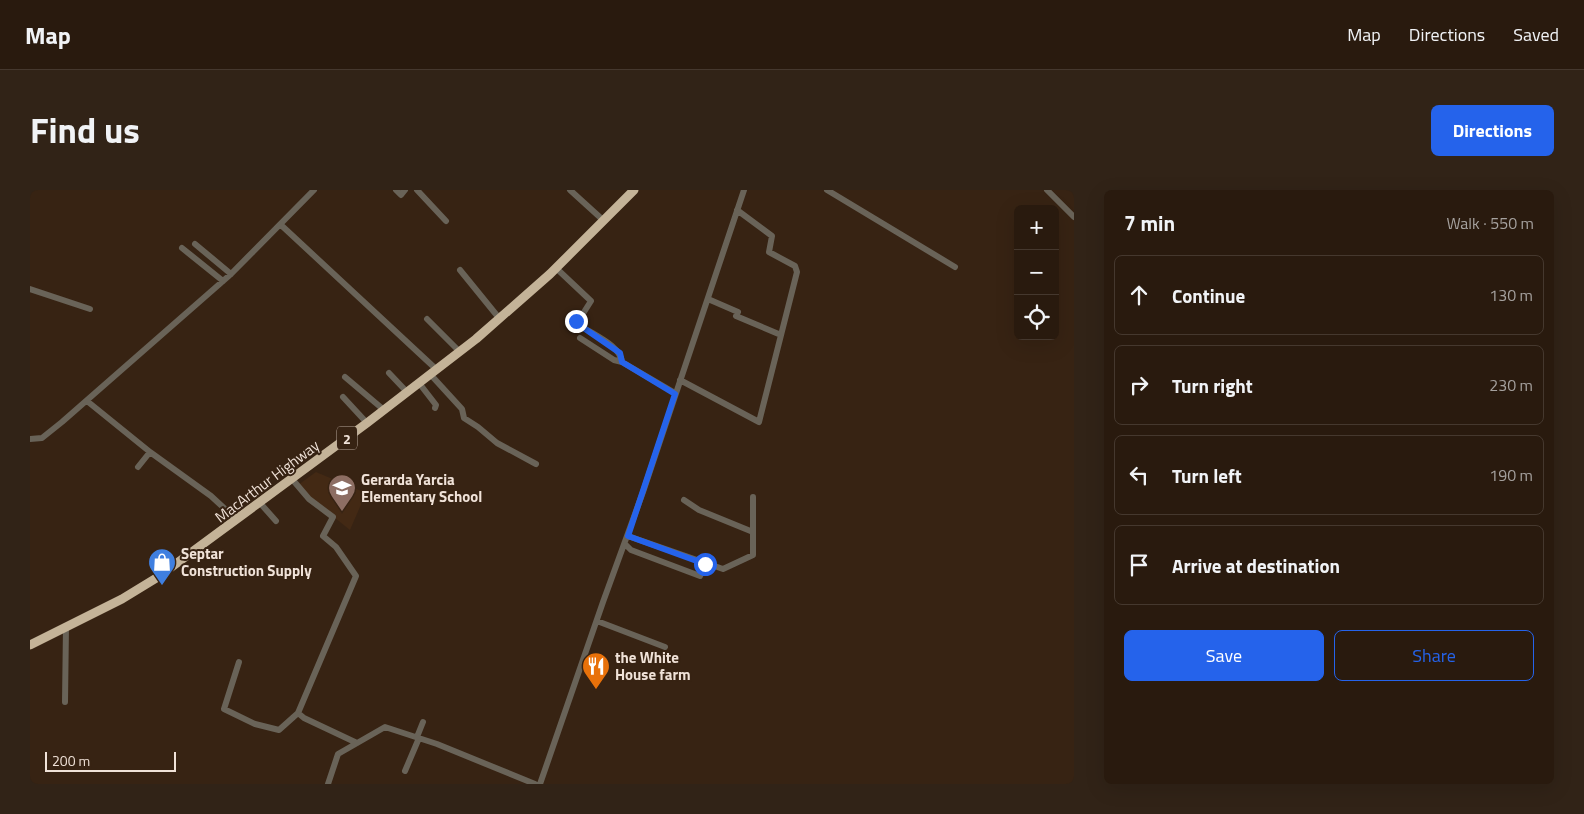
<!DOCTYPE html>
<meta charset="utf-8">
<style>
body{margin:0;font-family:"Titillium Web",sans-serif;background:#312317;color:#f1f3f6}
.controls{position:absolute;right:15px;top:15px;display:grid;overflow:hidden;border-radius:8px;box-shadow:0 5px 20px #0002}
.controls button{width:45px;height:45px;display:grid;place-items:center;padding:0;border:0;border-bottom:1px solid #45382e;background:#291a0e;color:#f1f3f6;font:25px sans-serif}
.scale{position:absolute;left:15px;bottom:12px;width:131px;box-sizing:border-box;padding-left:5px;border:2px solid #f0e2d8;border-top:0;font-size:14px;line-height:18px;white-space:nowrap;color:#f0e2d8;-webkit-text-stroke:4px #372313;paint-order:stroke}
.stop{position:absolute;width:15px;height:15px;margin:-11px;border:4px solid #2563eb;border-radius:50%;background:#fff}
.stop.end{background:#2563eb;border-color:#fff;box-shadow:0 1px 5px #0008}
.list{margin:0;padding:0;list-style:none}
h2{display:flex;justify-content:space-between;align-items:center;height:65px;margin:0;padding:0 20px;font-size:21px}
h2 small{font-size:16px;font-weight:400;color:#a5a19e}
.list li{display:grid;grid-template-columns:32px 1fr auto;gap:15px;align-items:center;box-sizing:border-box;height:80px;margin:0 10px 10px;padding:0 10px;border:1px solid #45382e;border-radius:8px}
.list b{display:block;font-size:19px;white-space:nowrap}
.list em{font-size:16px;font-style:normal;color:#a5a19e}
.actions{display:flex;gap:10px;padding:15px 20px}
.actions a{flex:1;padding:11px 0;border:1px solid #2563eb;border-radius:8px;text-align:center;font-size:18px;color:#2563eb}
.actions .main{background:#2563eb;color:#fff}
.icon{flex:none;width:28px;height:28px;fill:none;stroke:currentColor;stroke-width:2;stroke-linecap:round;stroke-linejoin:round}
.map{position:relative;flex:none;width:1044px;height:594px;overflow:hidden;border-radius:8px}
header{display:flex;align-items:center;gap:30px;box-sizing:border-box;height:70px;padding:0 25px;background:#291a0e;border-bottom:1px solid #45382e}
header strong{font-size:24px}
nav{display:flex;gap:28px;margin-inline-start:auto;font-size:18px}
.intro{display:flex;align-items:center;justify-content:space-between;box-sizing:border-box;height:120px;padding:0 30px}
h1{margin:0;font-size:35px}
.button{padding:12px 22px;border-radius:8px;background:#2563eb;color:#fff;font-size:18px;font-weight:700}
main{display:flex;gap:30px;padding:0 30px}
aside{flex:1;background:#291a0e;border-radius:8px;box-shadow:0 5px 20px #0002}
.map>svg:first-child{display:block}
.built{fill:#432914}
.lines{fill:none;stroke-linecap:round;stroke-linejoin:round}
.minor{stroke:#696358;stroke-width:6}
.highway{stroke:#c4b398;stroke-width:9}
.route{stroke:#2563eb;stroke-width:6}
.labels{text-anchor:middle;dominant-baseline:central;stroke-width:4;stroke-linejoin:round;paint-order:stroke}
.shield{fill:#372313;stroke:#b8a99d;stroke-width:1}
.shield-label{font-size:14px;font-weight:bold;fill:#f0e2d8}
.poi-label{font-size:15px;font-weight:bold;fill:#f0e2d8;stroke:#372313;text-anchor:start}
.street-label{font-size:15px;fill:#f0e2d8;stroke:#372313}
</style>
<header>
<strong>Map</strong>
<nav><a>Map</a><a>Directions</a><a>Saved</a></nav>
</header>
<div class="intro"><h1>Find us</h1><a class="button">Directions</a></div>
<main>
<div class="map">
<svg width="1044" height="594" viewBox="0 0 1044 594">
<rect width="100%" height="100%" fill="#372313"/>
<path class="built" d="M 286,282 L 336,303 L 320,340 L 274,303 L 268,295 Z"/>
<g class="lines">
<path class="minor" d="M 366,0 L 371,5 L 375,0
M 387,0 L 416,31
M 540,0 L 573,30
M 797,0 L 925,77
M 1017,0 L 1044,27
M 251,35 L 406,179
M 165,54 L 201,84
M 152,58 L 193,91
M 526,78 L 561,111 L 547,133 C 560,144 590,154 592,172
M 430,80 L 469,128
M 0,99 L 60,119
M 678,109 L 708,122 L 706,126 L 751,145
M 397,129 L 429,161
M 550,148 L 584,170 L 592,172 L 645,203
M 359,183 L 377,202
M 400,184 L 432,219 L 434,228 L 448,237 L 467,253 L 506,274
M 315,187 L 354,220
M 650,190 L 729,232 L 767,82 L 765,76 L 739,62 L 742,46 L 707,20
M 389,193 L 406,215 L 405,218
M 313,207 L 337,233
M 57,211 L 120,262 L 181,306 L 207,330
M 0,249 L 12,248 L 32,232 L 201,84 L 284,0
M 108,277 L 120,262
M 262,289 L 279,309 L 303,327 L 293,346 L 306,357 L 326,386 L 268,523 L 274,528 L 327,553
M 654,310 L 669,320 L 723,342
M 230,313 L 246,331
M 598,346 L 693,379 L 723,365 L 723,307
M 595,354 L 601,360 L 670,386 L 675,374
M 567,431 L 635,457
M 209,472 L 194,519 L 225,534 L 249,540 L 268,523
M 35,512 L 36,436
M 387,547 L 393,532
M 375,581 L 389,548
M 298,594 L 308,564 L 355,537 L 407,554 L 505,594
M 510,594 L 573,412 L 613,302 L 714,0"/>
<path class="highway" d="M 0,455 L 92,409 L 128,387 L 337,233 L 446,149 L 520,84 L 604,0"/>
</g>
<g class="lines">
<path class="route" d="M 546,131 L 548,134 L 590,163 L 592,172 L 645,204 L 598,346 L 675,374"/>
</g>
<defs>
<g id="school-pin" transform="scale(1.4375)"><path d="M0 17L-7.5 6A9.5 9.5 0 1 1 7.5 6Z" fill="#8d6e63" stroke="#372313"/><path d="M0-5L7-2L0 1L-7-2ZM-4 1L0 2.5L4 1V4Q0 6-4 4Z" fill="#fff"/></g>
<g id="shop-pin" transform="scale(1.4375)"><path d="M0 17L-7.5 6A9.5 9.5 0 1 1 7.5 6Z" fill="#3f7fe0" stroke="#372313"/><path d="M-5-2.5h2.3a2.7 3.5 0 0 1 5.4 0H5L5.5 6h-11ZM-1.5-2.5h3a1.5 2.3 0 0 0-3 0Z" fill="#fff"/></g>
<g id="restaurant-pin" transform="scale(1.4375)"><path d="M0 17L-7.5 6A9.5 9.5 0 1 1 7.5 6Z" fill="#e8710a" stroke="#372313"/><path d="M-5-6h1v4h1v-4h1v4h1v-4h1v5L-1.5 .5V6h-2V.5L-5-1ZM5-6V6H3V1.5H1.5Q1.5-4 5-6Z" fill="#fff"/></g>
</defs>
<g fill-rule="evenodd">
<use href="#school-pin" x="312" y="298"/>
<use href="#shop-pin" x="132" y="372"/>
<use href="#restaurant-pin" x="566" y="476"/>
</g>
<g class="labels">
<rect class="shield" x="307" y="236.5" width="20" height="23" rx="4"/>
<g class="shield-label">
<text x="317" y="248">2</text>
</g>
<g class="poi-label">
<text x="331" y="289">Gerarda Yarcia<tspan x="331" dy="17">Elementary School</tspan></text>
<text x="151" y="363">Septar<tspan x="151" dy="17">Construction Supply</tspan></text>
<text x="585" y="467">the White<tspan x="585" dy="17">House farm</tspan></text>
</g>
<g class="street-label">
<text transform="translate(237 291) rotate(-37)">MacArthur Highway</text>
</g>
</g>
</svg>
<div class="controls">
<button>+</button>
<button>−</button>
<button><svg class="icon" aria-label="locate" viewBox="0 0 24 24"><circle cx="12" cy="12" r="6"/><path d="M12 2v4M12 18v4M2 12h4M18 12h4"/></svg></button>
</div>
<div class="scale">200 m</div>
<div class="stop" style="left:675px;top:374px"></div>
<div class="stop end" style="left:546px;top:131px"></div>
</div>
<aside>
<h2>7 min<small>Walk · 550 m</small></h2>
<ul class="list">
<li><svg class="icon" aria-label="ahead" viewBox="0 0 24 24"><path d="M12 20V5M6 11l6-6 6 6"/></svg><div><b>Continue</b></div><em>130 m</em></li>
<li><svg class="icon" aria-label="right" viewBox="0 0 24 24"><path d="M7 20v-9h11M14 6l5 5-5 5"/></svg><div><b>Turn right</b></div><em>230 m</em></li>
<li><svg class="icon" aria-label="left" viewBox="0 0 24 24"><path d="M17 20v-9H6M10 6l-5 5 5 5"/></svg><div><b>Turn left</b></div><em>190 m</em></li>
<li><svg class="icon" aria-label="arrive" viewBox="0 0 24 24"><path d="M6 21V4h12l-3 4 3 4H6"/></svg><div><b>Arrive at destination</b></div></li>
</ul>
<div class="actions"><a class="main">Save</a><a>Share</a></div>
</aside>
</main>
